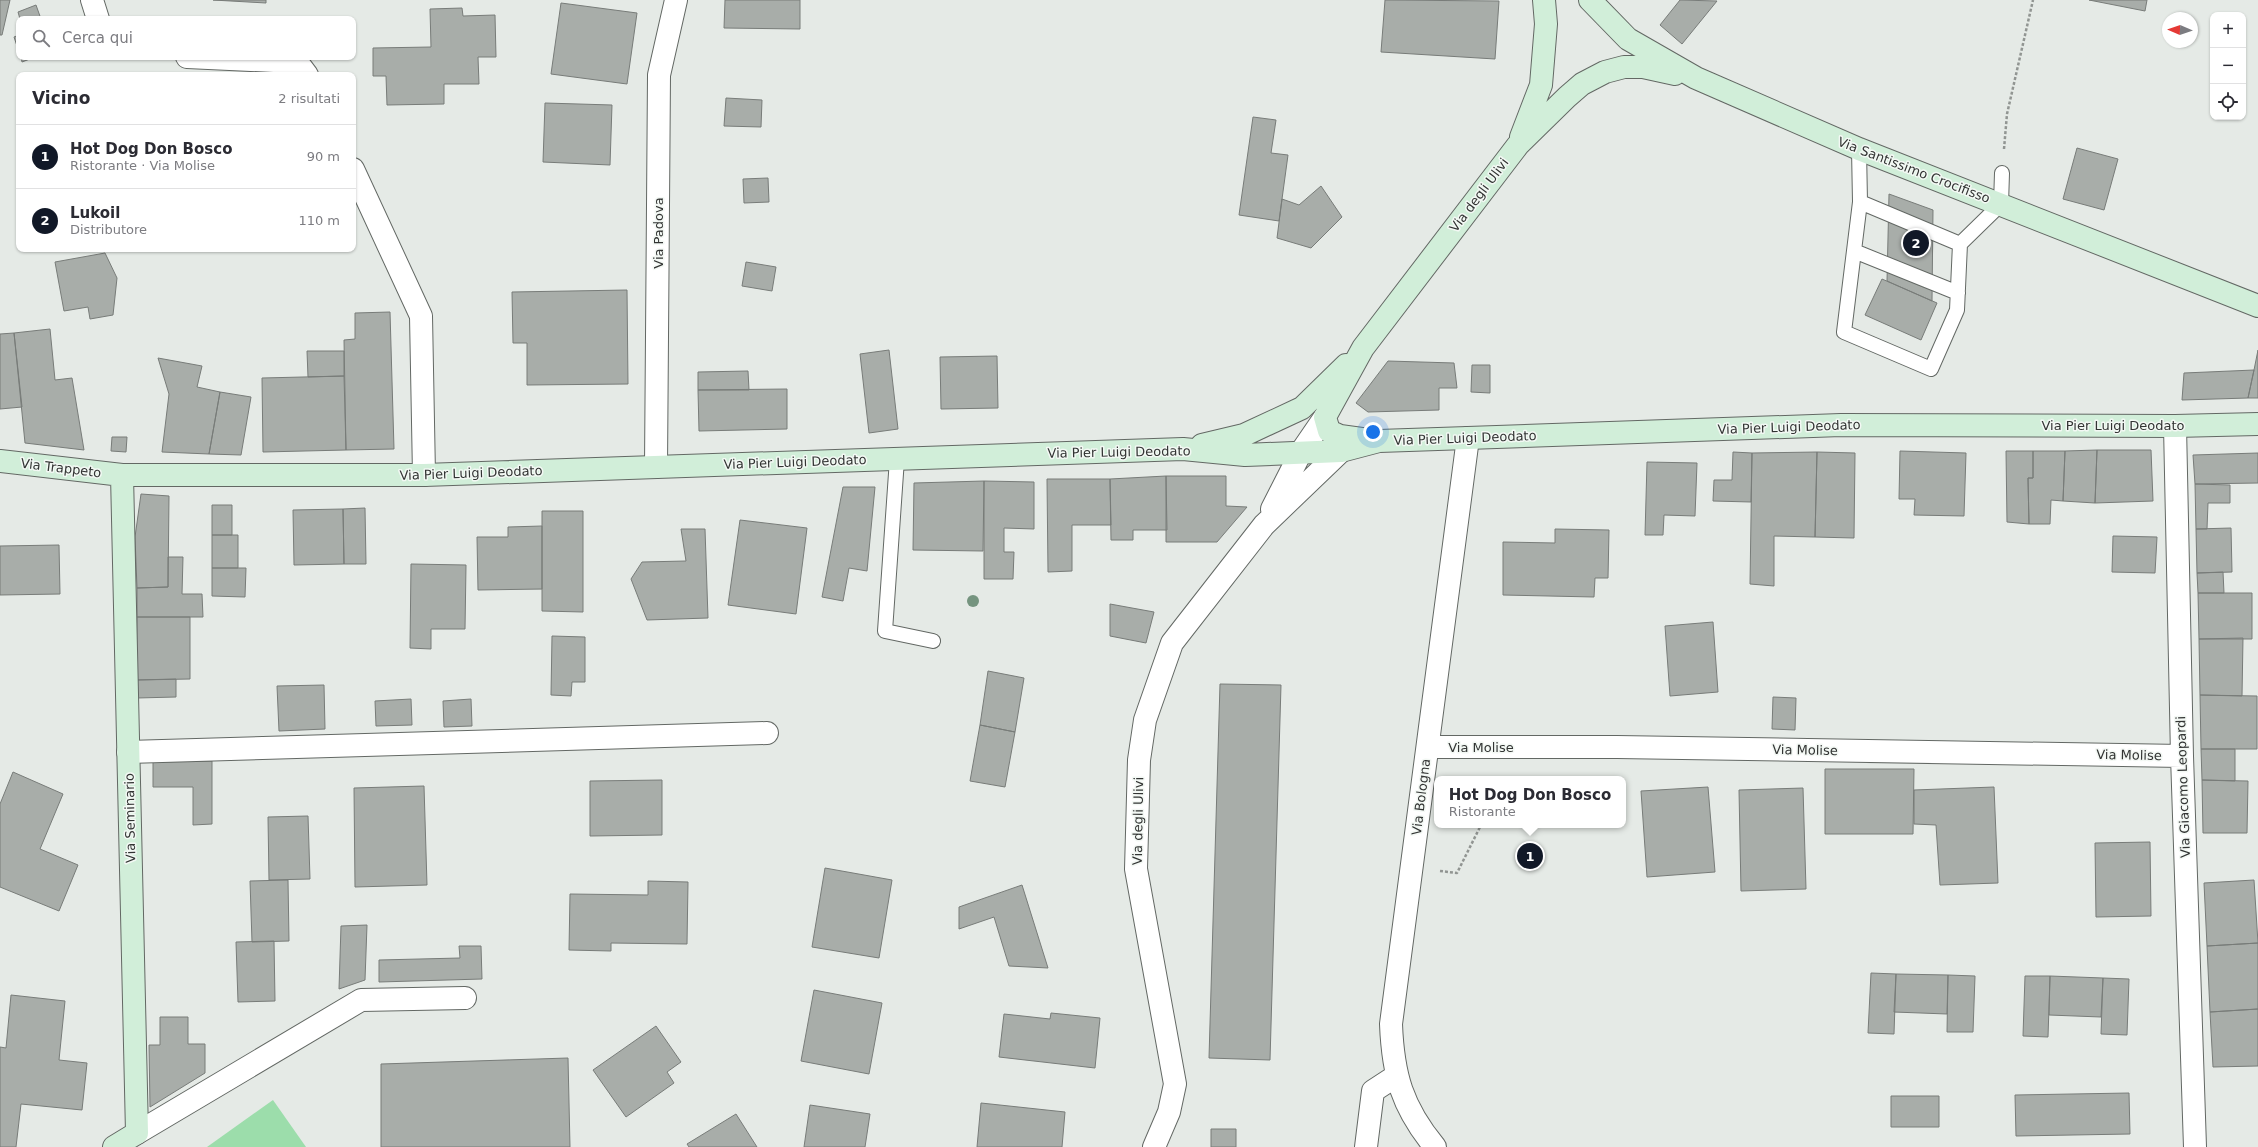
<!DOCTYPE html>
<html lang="it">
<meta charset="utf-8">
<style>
body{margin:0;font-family:"DejaVu Sans",sans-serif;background:#f7f7f7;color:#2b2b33}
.controls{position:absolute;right:12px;top:12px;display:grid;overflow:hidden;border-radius:8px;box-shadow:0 1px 3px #0004}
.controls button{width:36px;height:36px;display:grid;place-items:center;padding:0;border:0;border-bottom:1px solid #e1e1e2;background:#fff;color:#2b2b33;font:20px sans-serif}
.compass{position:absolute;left:2162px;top:12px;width:36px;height:36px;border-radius:50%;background:#fff;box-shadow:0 1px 3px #0004;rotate:272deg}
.you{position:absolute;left:1373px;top:432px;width:14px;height:14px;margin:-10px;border:3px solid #fff;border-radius:50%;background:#1a73e8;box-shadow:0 0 0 6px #1a73e833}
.badge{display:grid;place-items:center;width:26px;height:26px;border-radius:50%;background:#111827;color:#fff;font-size:13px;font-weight:700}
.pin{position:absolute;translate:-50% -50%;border:2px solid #fff;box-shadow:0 1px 4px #0006}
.popup{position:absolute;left:1434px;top:776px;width:192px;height:52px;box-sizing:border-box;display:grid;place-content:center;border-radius:8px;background:#fff;filter:drop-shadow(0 1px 3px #0005);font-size:13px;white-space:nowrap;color:#7c7c81}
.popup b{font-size:15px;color:#2b2b33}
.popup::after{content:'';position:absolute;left:50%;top:100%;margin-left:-8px;border:8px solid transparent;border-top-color:#fff}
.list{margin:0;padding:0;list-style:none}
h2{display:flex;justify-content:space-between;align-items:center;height:52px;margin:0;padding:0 16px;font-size:17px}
h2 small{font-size:13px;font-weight:400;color:#7c7c81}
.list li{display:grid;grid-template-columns:26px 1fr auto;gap:12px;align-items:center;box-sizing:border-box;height:64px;padding:0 16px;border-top:1px solid #e1e1e2}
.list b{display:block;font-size:15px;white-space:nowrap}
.list p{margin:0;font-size:13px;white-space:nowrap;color:#7c7c81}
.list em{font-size:13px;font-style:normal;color:#7c7c81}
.icon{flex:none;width:22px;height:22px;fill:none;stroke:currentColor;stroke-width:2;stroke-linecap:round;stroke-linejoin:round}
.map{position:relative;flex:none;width:2258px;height:1147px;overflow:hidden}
.search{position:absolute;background:#fff;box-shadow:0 1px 3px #0004;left:16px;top:16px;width:340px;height:44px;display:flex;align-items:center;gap:10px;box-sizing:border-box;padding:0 14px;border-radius:8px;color:#7c7c81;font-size:15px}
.panel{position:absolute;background:#fff;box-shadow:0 1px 3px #0004;left:16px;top:72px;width:340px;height:180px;border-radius:8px}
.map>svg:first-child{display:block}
.green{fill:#9cddab}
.building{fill:#a8ada9;stroke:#787c79}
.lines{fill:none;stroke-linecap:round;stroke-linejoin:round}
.lane-casing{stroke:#636864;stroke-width:16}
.street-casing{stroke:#636864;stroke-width:24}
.secondary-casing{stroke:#636864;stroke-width:24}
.path{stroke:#919592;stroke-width:2.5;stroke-dasharray:3 2;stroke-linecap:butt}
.lane{stroke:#fff;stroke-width:14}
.street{stroke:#fff;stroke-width:22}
.secondary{stroke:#d1eed9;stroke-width:22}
.tree{fill:#75947f}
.labels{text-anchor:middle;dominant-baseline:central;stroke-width:3;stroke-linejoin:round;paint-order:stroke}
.street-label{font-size:13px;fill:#323433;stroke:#f3f8f4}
</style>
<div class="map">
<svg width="2258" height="1147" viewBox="0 0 2258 1147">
<rect width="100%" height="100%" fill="#e5eae6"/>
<path class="green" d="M 273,1100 L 306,1147 L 207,1147 Z"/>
<path class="building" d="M 0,0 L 10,0 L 2,35 L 0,35 Z
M 213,0 L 266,0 L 266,3 Z
M 725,0 L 800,0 L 800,29 L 724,28 Z
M 1385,0 L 1499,1 L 1495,59 L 1381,52 Z
M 1680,0 L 1717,1 L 1682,44 L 1660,25 Z
M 2089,0 L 2147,0 L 2145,11 Z
M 561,3 L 637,13 L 627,84 L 551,74 Z
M 36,5 L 41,19 L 20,19 L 18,12 Z
M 462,8 L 463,16 L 495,15 L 496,57 L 478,57 L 479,84 L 444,84 L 444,104 L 387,105 L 386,76 L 373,76 L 373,48 L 431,47 L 430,9 Z
M 19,35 L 19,52 L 14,37 Z
M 21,57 L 35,57 L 22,62 Z
M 726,98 L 762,100 L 761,127 L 724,126 Z
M 545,103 L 612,105 L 610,165 L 543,162 Z
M 1253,117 L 1276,120 L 1271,153 L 1288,155 L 1279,221 L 1239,215 Z
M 2077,148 L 2118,159 L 2104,210 L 2063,199 Z
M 768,178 L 769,202 L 744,203 L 743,179 Z
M 1321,186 L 1342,217 L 1311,248 L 1277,238 L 1282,199 L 1299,205 Z
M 1889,194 L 1933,210 L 1932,301 L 1887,281 Z
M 105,253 L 117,278 L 113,315 L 90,319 L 88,307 L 64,311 L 55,262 Z
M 746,262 L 776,267 L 772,291 L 742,286 Z
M 1882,279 L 1937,303 L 1921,340 L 1865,315 Z
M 627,290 L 628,384 L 527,385 L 527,343 L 513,343 L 512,292 Z
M 390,312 L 394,449 L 346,450 L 344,340 L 355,339 L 355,313 Z
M 50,329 L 55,380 L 72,378 L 84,450 L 25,443 L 14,333 Z
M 14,333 L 22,407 L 0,409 L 0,334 Z
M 889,350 L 898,429 L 869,433 L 860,354 Z
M 2258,350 L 2258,398 L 2248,398 L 2254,370 Z
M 307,351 L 344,351 L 344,376 L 308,377 Z
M 997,356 L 998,408 L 941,409 L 940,357 Z
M 158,358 L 202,366 L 197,387 L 220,392 L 209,454 L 162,452 L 169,394 Z
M 1388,361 L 1454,363 L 1457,388 L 1439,388 L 1439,410 L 1368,412 L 1356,403 Z
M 1472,365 L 1490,365 L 1490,393 L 1471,392 Z
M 2254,370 L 2248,398 L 2182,400 L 2184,373 Z
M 748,371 L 749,390 L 698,390 L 698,372 Z
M 344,376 L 346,450 L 263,452 L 262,378 Z
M 787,389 L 787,429 L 699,431 L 698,390 Z
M 220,392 L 251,397 L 241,455 L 209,454 Z
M 112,437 L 127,437 L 126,452 L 111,451 Z
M 2097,450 L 2095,503 L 2063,501 L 2065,451 Z
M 2097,450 L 2151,450 L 2153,501 L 2095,503 Z
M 1900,451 L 1966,453 L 1964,516 L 1914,515 L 1915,499 L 1899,499 Z
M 2006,451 L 2033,451 L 2033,478 L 2028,478 L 2029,524 L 2007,522 Z
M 2033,451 L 2065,451 L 2063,501 L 2051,500 L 2050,524 L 2029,524 L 2028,478 L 2033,478 Z
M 1733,452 L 1752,453 L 1751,502 L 1713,501 L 1714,480 L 1732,480 Z
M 1817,452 L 1855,453 L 1854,538 L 1815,537 Z
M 1817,452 L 1815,537 L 1774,536 L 1774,586 L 1750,584 L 1752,453 Z
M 2258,453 L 2258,483 L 2195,484 L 2193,455 Z
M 1647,462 L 1697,463 L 1695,516 L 1664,515 L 1663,535 L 1645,535 Z
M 1166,476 L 1226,476 L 1226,506 L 1247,507 L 1217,542 L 1166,542 Z
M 1166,476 L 1167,530 L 1133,530 L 1133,540 L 1111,540 L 1110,479 Z
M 1047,479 L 1110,479 L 1111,525 L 1072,525 L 1072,571 L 1048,572 Z
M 984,481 L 983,551 L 913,550 L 914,483 Z
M 984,481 L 1034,482 L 1034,529 L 1004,528 L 1004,552 L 1014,552 L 1013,579 L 984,579 Z
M 2195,484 L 2230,485 L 2230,503 L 2208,503 L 2207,529 L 2196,529 Z
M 843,487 L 875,487 L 867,571 L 849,568 L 843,601 L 822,597 Z
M 141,494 L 169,496 L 168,587 L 137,588 L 135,537 Z
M 212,505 L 232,505 L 232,535 L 212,535 Z
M 365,508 L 366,564 L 344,564 L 343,509 Z
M 343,509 L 344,564 L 294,565 L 293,510 Z
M 542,511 L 583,511 L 583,612 L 542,611 Z
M 740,520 L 807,528 L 796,614 L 728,605 Z
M 542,526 L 542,589 L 478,590 L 477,537 L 508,537 L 508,527 Z
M 2231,528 L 2232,572 L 2197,573 L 2196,529 Z
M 681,529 L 705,529 L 708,618 L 647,620 L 631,579 L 642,562 L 686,561 Z
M 1555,529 L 1609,530 L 1608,578 L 1595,578 L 1594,597 L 1503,595 L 1503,542 L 1555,543 Z
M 212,535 L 238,535 L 238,568 L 212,568 Z
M 2113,536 L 2157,537 L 2155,573 L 2112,572 Z
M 59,545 L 60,594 L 0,595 L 0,546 Z
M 168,557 L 183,557 L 182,594 L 202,594 L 203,617 L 137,617 L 137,588 L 168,587 Z
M 411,564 L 466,565 L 465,629 L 431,629 L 431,649 L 410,648 Z
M 212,568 L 246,568 L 245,597 L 212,596 Z
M 2223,572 L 2224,593 L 2198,593 L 2197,573 Z
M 2198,593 L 2252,593 L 2252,639 L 2199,639 Z
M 1110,604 L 1154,612 L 1146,643 L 1110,636 Z
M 137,617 L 190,617 L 190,679 L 136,680 Z
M 1713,622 L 1718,692 L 1670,696 L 1665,626 Z
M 552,636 L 585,637 L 585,682 L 572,682 L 571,696 L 551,695 Z
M 2243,638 L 2242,696 L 2200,695 L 2199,639 Z
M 988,671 L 1024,678 L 1015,732 L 980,725 Z
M 176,679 L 176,697 L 137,698 L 136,680 Z
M 1220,684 L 1281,685 L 1270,1060 L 1209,1058 Z
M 324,685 L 325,729 L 279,731 L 277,686 Z
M 2200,695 L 2257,696 L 2257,749 L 2201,749 Z
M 1773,697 L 1796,698 L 1795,730 L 1772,729 Z
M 411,699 L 412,725 L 376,726 L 375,701 Z
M 471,699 L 472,726 L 444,727 L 443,701 Z
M 980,725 L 1015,732 L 1005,787 L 970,781 Z
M 2201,749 L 2235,749 L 2235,781 L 2202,780 Z
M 153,761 L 212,761 L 212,824 L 193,825 L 193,787 L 153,787 Z
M 1825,769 L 1914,769 L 1913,834 L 1825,834 Z
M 13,772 L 63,794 L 40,849 L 78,865 L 59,911 L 0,887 L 0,804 Z
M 662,780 L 662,835 L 590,836 L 590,781 Z
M 2202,780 L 2248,781 L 2247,833 L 2203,833 Z
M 424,786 L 427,885 L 355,887 L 354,788 Z
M 1708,787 L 1715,872 L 1647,877 L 1641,791 Z
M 1994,787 L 1998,883 L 1940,885 L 1936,825 L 1914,824 L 1914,790 Z
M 1803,788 L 1806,889 L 1741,891 L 1739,790 Z
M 308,816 L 310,879 L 269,880 L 268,817 Z
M 2150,842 L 2151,916 L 2096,917 L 2095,843 Z
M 825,868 L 892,880 L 879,958 L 812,947 Z
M 288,880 L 289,941 L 252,942 L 250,881 Z
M 2254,880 L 2258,943 L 2207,946 L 2204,883 Z
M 648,881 L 688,882 L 687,944 L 611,943 L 611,951 L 569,950 L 570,894 L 648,895 Z
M 1022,885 L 1048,968 L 1009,966 L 994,917 L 959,929 L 959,907 Z
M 367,925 L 365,980 L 339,989 L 341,926 Z
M 274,941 L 275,1001 L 238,1002 L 236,942 Z
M 2258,943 L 2258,1009 L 2210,1012 L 2207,946 Z
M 459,946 L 481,946 L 482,979 L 379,982 L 379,960 L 460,958 Z
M 1871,973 L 1896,974 L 1894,1034 L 1868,1033 Z
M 1896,974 L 1948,975 L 1947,1014 L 1894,1012 Z
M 1948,975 L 1975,976 L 1973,1032 L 1947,1032 Z
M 2025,976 L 2050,976 L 2048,1037 L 2023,1036 Z
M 2050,976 L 2103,978 L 2101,1017 L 2049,1015 Z
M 2103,978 L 2129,979 L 2127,1035 L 2101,1034 Z
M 814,990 L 882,1003 L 869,1074 L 801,1061 Z
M 11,995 L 65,1001 L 59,1060 L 87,1063 L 82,1110 L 21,1104 L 16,1147 L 0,1147 L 0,1047 L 6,1048 Z
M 2258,1009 L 2258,1066 L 2213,1067 L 2210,1012 Z
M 1051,1013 L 1100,1018 L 1095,1068 L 999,1057 L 1004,1014 L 1050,1019 Z
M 160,1017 L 188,1017 L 188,1044 L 205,1044 L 205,1073 L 150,1107 L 149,1045 L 160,1045 Z
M 656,1026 L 681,1062 L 667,1072 L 674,1083 L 626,1117 L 593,1070 Z
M 568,1058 L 570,1147 L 381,1147 L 381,1064 Z
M 2129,1093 L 2130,1134 L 2016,1136 L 2015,1095 Z
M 1891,1096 L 1939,1096 L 1939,1127 L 1891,1127 Z
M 981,1103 L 1065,1112 L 1062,1147 L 977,1147 Z
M 810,1105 L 870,1114 L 865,1147 L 804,1147 Z
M 736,1114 L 757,1147 L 689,1147 L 687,1144 Z
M 1211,1129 L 1236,1129 L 1236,1147 L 1211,1147 Z"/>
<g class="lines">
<g class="lane-casing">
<path id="lane" d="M 1859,149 L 1860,202 L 1844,332 L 1931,369 L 1957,310 L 1960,244 L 2001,204 L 2002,173
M 1860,202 L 1960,244
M 1854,251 L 1958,293
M 897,459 L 885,631 L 933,641"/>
</g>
<g class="street-casing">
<path id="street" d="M 92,0 L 98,19
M 187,57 L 274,61 L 301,67 L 307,75
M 353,169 L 421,316 L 424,475
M 2175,426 L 2182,756 L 2195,1147
M 656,467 L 659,75 L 676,0
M 1272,509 L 1301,452 L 1325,417
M 1428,747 L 1617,747 L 2182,756
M 128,752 L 767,733
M 137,1133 L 361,1000 L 465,998
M 1154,1147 L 1169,1112 L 1175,1084 L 1136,869 L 1139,760 L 1145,720 L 1172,643 L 1264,525 L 1341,451
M 1366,1147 L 1373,1091 L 1396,1076
M 1435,1147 C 1402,1107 1393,1075 1391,1024 L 1468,438"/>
</g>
<g class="secondary-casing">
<path id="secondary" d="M 1590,0 L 1628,39 L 1696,78 L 1859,149 L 2258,306
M 1521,137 L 1541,85 L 1546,24 L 1544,0
M 1369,440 L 1340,436 L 1329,431 L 1325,417 L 1363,348 L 1518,145 L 1567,97 L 1582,84 L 1605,72 L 1624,67 L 1643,67 L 1675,74
M 1202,445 L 1244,435 L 1302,408 L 1346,365
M 0,461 L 122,475 L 424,475 L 1183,449 L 1245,455 L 1341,451 L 1379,441 L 1841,425 L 2175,426 L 2258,424
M 114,1147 L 137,1133 L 122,475"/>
</g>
<path class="path" d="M 2004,149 L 2007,114 L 2033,0
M 1440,871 L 1457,873 L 1481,825"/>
<use href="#lane" class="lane"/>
<use href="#street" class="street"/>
<use href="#secondary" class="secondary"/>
</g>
<circle class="tree" cx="973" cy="601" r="6"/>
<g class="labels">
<g class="street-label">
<text transform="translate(1914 170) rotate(21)">Via Santissimo Crocifisso</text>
<text transform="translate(1479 195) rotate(-53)">Via degli Ulivi</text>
<text transform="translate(658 233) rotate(-90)">Via Padova</text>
<text x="2113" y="425">Via Pier Luigi Deodato</text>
<text transform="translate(1789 427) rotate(-2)">Via Pier Luigi Deodato</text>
<text transform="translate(1465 438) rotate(-2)">Via Pier Luigi Deodato</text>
<text transform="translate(1119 452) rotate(-1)">Via Pier Luigi Deodato</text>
<text transform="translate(795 462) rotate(-2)">Via Pier Luigi Deodato</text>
<text transform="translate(61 468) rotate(7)">Via Trappeto</text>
<text transform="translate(471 473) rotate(-2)">Via Pier Luigi Deodato</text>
<text x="1481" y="747">Via Molise</text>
<text transform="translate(1805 750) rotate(1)">Via Molise</text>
<text transform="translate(2129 755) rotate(1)">Via Molise</text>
<text transform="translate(2183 787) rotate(-92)">Via Giacomo Leopardi</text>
<text transform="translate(1421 797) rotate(-83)">Via Bologna</text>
<text transform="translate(130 818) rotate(-91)">Via Seminario</text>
<text transform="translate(1138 821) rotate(-89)">Via degli Ulivi</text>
</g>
</g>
</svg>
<div class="controls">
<button>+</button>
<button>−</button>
<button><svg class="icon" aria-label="locate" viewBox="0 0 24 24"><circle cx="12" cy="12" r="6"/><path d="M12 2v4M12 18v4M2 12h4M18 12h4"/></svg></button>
</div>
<svg class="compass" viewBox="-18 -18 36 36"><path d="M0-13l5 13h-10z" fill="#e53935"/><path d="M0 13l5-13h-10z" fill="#7c7c81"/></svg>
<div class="you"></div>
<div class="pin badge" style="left:1530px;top:856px">1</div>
<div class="popup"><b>Hot Dog Don Bosco</b>Ristorante</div>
<div class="pin badge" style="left:1916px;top:243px">2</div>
<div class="search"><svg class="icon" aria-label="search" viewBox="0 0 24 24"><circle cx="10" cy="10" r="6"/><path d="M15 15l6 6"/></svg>Cerca qui</div>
<section class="panel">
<h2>Vicino<small>2 risultati</small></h2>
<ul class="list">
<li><span class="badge">1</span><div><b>Hot Dog Don Bosco</b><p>Ristorante · Via Molise</p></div><em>90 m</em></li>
<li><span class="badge">2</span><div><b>Lukoil</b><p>Distributore</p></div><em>110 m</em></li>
</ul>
</section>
</div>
